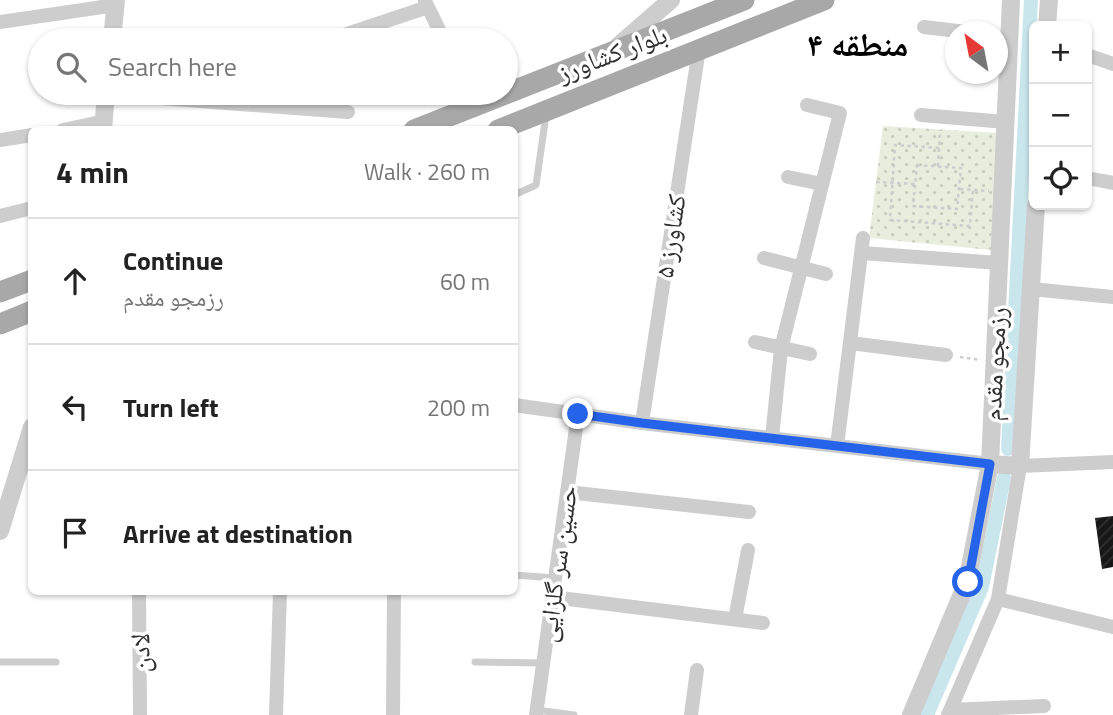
<!DOCTYPE html>
<meta charset="utf-8">
<style>
body{margin:0;font-family:"Titillium Web","Noto Naskh Arabic",sans-serif;background:#f6f6f6;color:#222}
.controls{position:absolute;right:21px;top:21px;display:grid;overflow:hidden;border-radius:10px;box-shadow:0 2px 5px #0004}
.controls button{width:63px;height:63px;display:grid;place-items:center;padding:0;border:0;border-bottom:2px solid #e0e0e0;background:#fff;color:#222;font:35px sans-serif}
.compass{position:absolute;left:945px;top:21px;width:63px;height:63px;border-radius:50%;background:#fff;box-shadow:0 2px 5px #0004;rotate:328deg}
.stop{position:absolute;width:21px;height:21px;margin:-16px;border:5px solid #2563eb;border-radius:50%;background:#fff}
.stop.end{background:#2563eb;border-color:#fff;box-shadow:0 2px 7px #0008}
.list{margin:0;padding:0;list-style:none}
h2{display:flex;justify-content:space-between;align-items:center;height:91px;margin:0;padding:0 28px;font-size:30px}
h2 small{font-size:23px;font-weight:400;color:#767676}
.list li{display:grid;grid-template-columns:46px 1fr auto;gap:21px;align-items:center;box-sizing:border-box;height:126px;padding:0 28px;border-top:2px solid #e0e0e0}
.list b{display:block;font-size:26px;white-space:nowrap}
.list p{margin:0;font-size:23px;white-space:nowrap;color:#767676}
.list em{font-size:23px;font-style:normal;color:#767676}
.icon{flex:none;width:38px;height:38px;fill:none;stroke:currentColor;stroke-width:2;stroke-linecap:round;stroke-linejoin:round}
.map{position:relative;flex:none;width:1113px;height:715px;overflow:hidden}
.search{position:absolute;background:#fff;box-shadow:0 2px 5px #0004;left:28px;top:28px;width:490px;height:77px;display:flex;align-items:center;gap:18px;box-sizing:border-box;padding:0 24px;border-radius:38px;color:#767676;font-size:26px}
.panel{position:absolute;background:#fff;box-shadow:0 2px 5px #0004;left:28px;top:126px;width:490px;height:469px;border-radius:10px}
.map>svg:first-child{display:block}
.park{fill:url(#park-dots)}
.lines{fill:none;stroke-linecap:round;stroke-linejoin:round}
.canal{stroke:#c9e6ed;stroke-width:14}
.building{fill:url(#building-hatch)}
.path{stroke:#cdcdcd;stroke-width:2.5;stroke-dasharray:3.5 3.5;stroke-linecap:butt}
.service{stroke:#cdcdcd;stroke-width:7}
.minor{stroke:#cdcdcd;stroke-width:14}
.tertiary{stroke:#cdcdcd;stroke-width:18}
.primary{stroke:#a8a8a8;stroke-width:21}
.route{stroke:#2563eb;stroke-width:9}
.labels{text-anchor:middle;dominant-baseline:central;stroke-width:7;stroke-linejoin:round;paint-order:stroke}
.street-label{font-size:26px;fill:#303030;stroke:#fff}
.district-label{font-size:33px;font-weight:bold;fill:#000;stroke:#fff}
</style>
<div class="map">
<svg width="1113" height="715" viewBox="0 0 1113 715">
<defs>
<pattern id="park-dots" width="8" height="8" patternUnits="userSpaceOnUse" patternTransform="scale(1.75)"><rect width="8" height="8" fill="#e9eddd"/><path d="M2 2h.1M6 6h.1" fill="none" stroke="#c8ccbe" stroke-width="1.8" stroke-linecap="round"/></pattern>
<pattern id="building-hatch" width="6" height="6" patternUnits="userSpaceOnUse" patternTransform="scale(1.75)"><rect width="6" height="6" fill="#171717"/><path d="M-1 1l2-2M0 6l6-6M5 7l2-2" fill="none" stroke="#303030"/></pattern>
</defs>
<rect width="100%" height="100%" fill="#fff"/>
<path class="park" d="M 883,126 L 998,133 L 991,250 L 869,238 Z"/>
<g class="lines">
<path class="canal" d="M 1008,449 L 1031,0
M 927,715 L 982,587 L 1004,478"/>
</g>
<path class="building" d="M 1113,516 L 1113,567 L 1102,569 L 1095,518 Z"/>
<g class="lines">
<path class="path" d="M 939,148 L 895,145 L 890,220 L 970,226 L 973,190
M 917,165 L 961,168 L 957,209 L 913,206 Z
M 938,166 L 940,130
M 876,182 L 915,184
M 960,189 L 989,191
M 960,357 L 981,360"/>
<path class="service" d="M 514,195 L 536,185 L 546,115
M 514,575 L 555,578
M 0,662 L 56,662
M 475,662 L 543,663
M 536,710 L 574,715"/>
<path class="minor" d="M 425,1 L 444,40
M 0,22 L 116,5
M 924,27 L 966,32
M 189,37 L 338,37 L 428,7
M 1087,55 L 1113,64
M 106,94 L 348,112
M 921,115 L 1006,122
M 63,130 L 105,121
M 0,140 L 32,135
M 788,177 L 822,184
M 1087,178 L 1113,183
M 0,216 L 32,208
M 862,253 L 999,263
M 764,258 L 826,274
M 1031,289 L 1113,297
M 755,342 L 810,354
M 850,343 L 946,355
M 514,405 L 642,423 L 990,464
M 642,423 L 699,49
M 772,438 L 781,349 L 840,113 L 807,105
M 837,446 L 863,238
M 567,492 L 749,512
M 139,592 L 140,715
M 552,597 L 763,623
M 998,599 L 1113,627
M 735,619 L 748,550
M 950,710 L 1044,706
M 276,715 L 280,592
M 393,715 L 394,592
M 536,715 L 578,414
M 691,715 L 697,670
M 948,715 L 998,599 L 1020,466 L 1113,462"/>
<path class="tertiary" d="M 1047,26 L 1049,0
M 112,40 L 116,0
M 618,46 L 671,0
M 103,130 L 106,93
M 990,464 L 1020,466 L 1036,205
M 0,531 L 32,427
M 911,715 L 967,582 L 990,464 L 1011,0"/>
<path class="primary" d="M 414,130 L 744,0
M 498,130 L 824,0
M 0,292 L 32,280
M 0,324 L 32,311"/>
</g>
<g class="lines">
<path class="route" d="M 578,414 L 642,423 L 990,464 L 968,582"/>
</g>
<g class="labels">
<g class="street-label">
<text transform="translate(612 53) rotate(-21)">بلوار کشاورز</text>
<text transform="translate(670 236) rotate(-81)">کشاورز ۵</text>
<text transform="translate(994 364) rotate(-87)">رزمجو مقدم</text>
<text transform="translate(557 564) rotate(-82)">حسین سر گلزایی</text>
<text transform="translate(140 653) rotate(-91)">لادن</text>
</g>
<g class="district-label">
<text x="858" y="44">منطقه ۴</text>
</g>
</g>
</svg>
<div class="controls">
<button>+</button>
<button>−</button>
<button><svg class="icon" aria-label="locate" viewBox="0 0 24 24"><circle cx="12" cy="12" r="6"/><path d="M12 2v4M12 18v4M2 12h4M18 12h4"/></svg></button>
</div>
<svg class="compass" viewBox="-18 -18 36 36"><path d="M0-13l5 13h-10z" fill="#e53935"/><path d="M0 13l5-13h-10z" fill="#767676"/></svg>
<div class="stop" style="left:968px;top:582px"></div>
<div class="stop end" style="left:578px;top:414px"></div>
<div class="search"><svg class="icon" aria-label="search" viewBox="0 0 24 24"><circle cx="10" cy="10" r="6"/><path d="M15 15l6 6"/></svg>Search here</div>
<section class="panel">
<h2>4 min<small>Walk · 260 m</small></h2>
<ul class="list">
<li><svg class="icon" aria-label="ahead" viewBox="0 0 24 24"><path d="M12 20V5M6 11l6-6 6 6"/></svg><div><b>Continue</b><p>رزمجو مقدم</p></div><em>60 m</em></li>
<li><svg class="icon" aria-label="left" viewBox="0 0 24 24"><path d="M17 20v-9H6M10 6l-5 5 5 5"/></svg><div><b>Turn left</b></div><em>200 m</em></li>
<li><svg class="icon" aria-label="arrive" viewBox="0 0 24 24"><path d="M6 21V4h12l-3 4 3 4H6"/></svg><div><b>Arrive at destination</b></div></li>
</ul>
</section>
</div>
